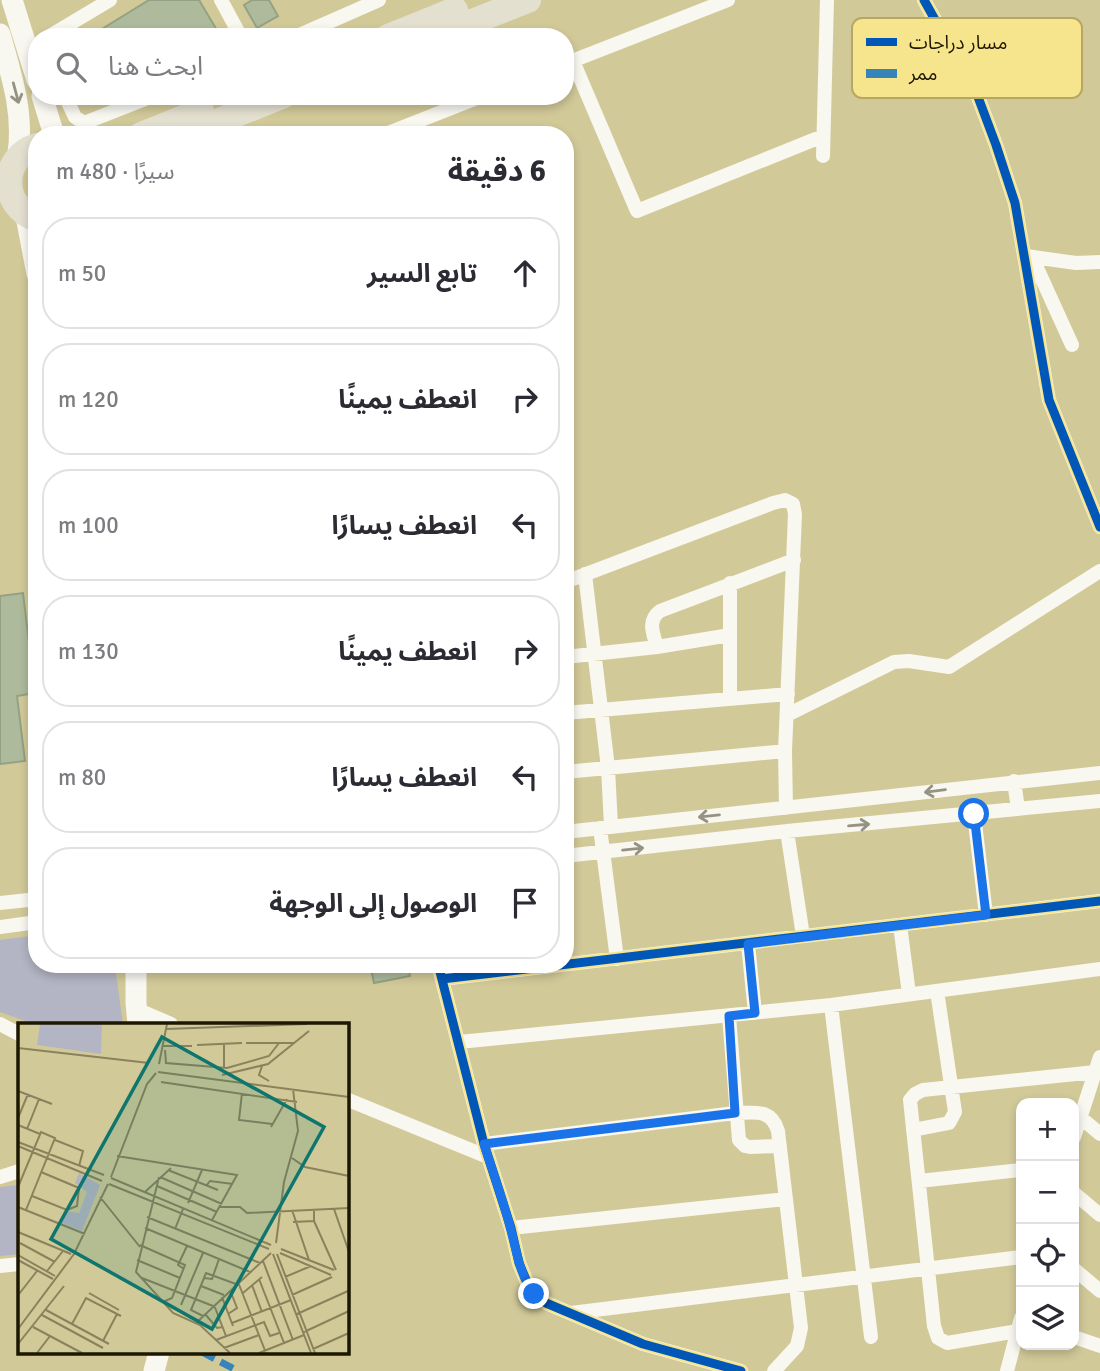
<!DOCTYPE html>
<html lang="ar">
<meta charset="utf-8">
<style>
body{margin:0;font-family:Signika,"Noto Sans Arabic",sans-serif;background:#f7f7f7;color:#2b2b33;direction:rtl}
.controls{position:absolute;right:21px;bottom:21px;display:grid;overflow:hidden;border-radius:14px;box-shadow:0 4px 10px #0003}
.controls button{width:63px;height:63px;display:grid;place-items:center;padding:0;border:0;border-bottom:2px solid #e1e1e2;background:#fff;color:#2b2b33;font:35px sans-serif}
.stop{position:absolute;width:21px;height:21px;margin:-16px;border:5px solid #1a73e8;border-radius:50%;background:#fff}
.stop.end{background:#1a73e8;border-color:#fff;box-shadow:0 2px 7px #0008}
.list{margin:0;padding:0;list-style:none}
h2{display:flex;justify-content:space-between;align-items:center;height:91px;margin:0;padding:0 28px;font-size:30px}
h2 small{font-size:23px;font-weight:400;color:#7c7c81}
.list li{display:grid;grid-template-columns:46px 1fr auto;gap:21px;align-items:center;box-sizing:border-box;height:112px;margin:0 14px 14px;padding:0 14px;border:2px solid #e1e1e2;border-radius:28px}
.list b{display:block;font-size:26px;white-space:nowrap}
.list em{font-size:23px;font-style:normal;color:#7c7c81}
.icon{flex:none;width:38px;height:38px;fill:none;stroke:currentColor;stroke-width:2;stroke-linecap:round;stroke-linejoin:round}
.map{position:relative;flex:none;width:1100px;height:1371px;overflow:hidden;direction:ltr}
.search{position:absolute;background:#fff;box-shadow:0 4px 10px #0003;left:28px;top:28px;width:546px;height:77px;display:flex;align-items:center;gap:18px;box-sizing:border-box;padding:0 24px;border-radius:28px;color:#7c7c81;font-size:26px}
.panel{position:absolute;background:#fff;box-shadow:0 4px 10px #0003;left:28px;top:126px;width:546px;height:847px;border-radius:28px;direction:rtl}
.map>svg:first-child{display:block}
.green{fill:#b4b5c4}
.building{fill:#adba9b;stroke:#94a183;stroke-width:2}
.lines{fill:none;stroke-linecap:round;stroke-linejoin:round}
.street{stroke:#f8f7f0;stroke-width:14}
.secondary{stroke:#f8f7f0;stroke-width:21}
.highway{stroke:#e3e0d0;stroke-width:26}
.quiet{stroke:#3684b8;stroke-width:7;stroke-dasharray:14 7;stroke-linecap:butt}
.cycleway-casing{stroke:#f7e58e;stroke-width:13}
.cycleway{stroke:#0057b8;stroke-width:9}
.oneway{stroke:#959284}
.route{stroke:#1a73e8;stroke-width:9}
.inset-road{fill:none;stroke:#8a825c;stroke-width:2}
.view{fill:#0f766e;fill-opacity:0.15;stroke:#0f766e;stroke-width:3.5}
.inset-edge{fill:none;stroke:#1d1700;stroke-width:3.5}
.key{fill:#f7e58e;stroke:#b6a763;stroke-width:2}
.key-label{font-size:19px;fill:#1d1700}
</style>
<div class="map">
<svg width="1100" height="1371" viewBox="0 0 1100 1371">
<rect width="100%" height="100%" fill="#d2c999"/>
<path class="green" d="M 37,935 L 37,964 L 112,964 L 116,973 L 123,1024 L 52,1024 L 52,1022 L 31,1023 L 0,1012 L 0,940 Z
M 19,1185 L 19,1254 L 0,1256 L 0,1187 Z"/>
<path class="building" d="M 149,0 L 199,0 L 221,37 L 89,37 Z
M 252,0 L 269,0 L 278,16 L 257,28 L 244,5 Z
M 23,593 L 35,693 L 17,696 L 25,761 L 0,764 L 0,596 Z
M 370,964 L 407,964 L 410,976 L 374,983 Z"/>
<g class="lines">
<path class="street" d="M 221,0 L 241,37
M 924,0 L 978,97 L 996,145 L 1015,203 L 1049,400 L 1100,527
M 48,37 L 110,0
M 295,37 L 379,0
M 573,61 L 637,211 L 823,136
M 567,63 L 728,0
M 65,96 L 75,117 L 84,123 L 153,96
M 383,135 L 482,96
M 823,156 L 827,0
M 1026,256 L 1076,263 L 1100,262
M 1032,257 L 1072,345
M 585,574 L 608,768 L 611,826
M 565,582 L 773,503 L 785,500 L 793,504 L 795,514 L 785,751 L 786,808
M 730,583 L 730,699
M 657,647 C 653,633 647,621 660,611 L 794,560
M 565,657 L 657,647 L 730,635
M 565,713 L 788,694
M 787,715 L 894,662 L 909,661 L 949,667 L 1100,571
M 565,772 L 785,751
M 1014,781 L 1018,809
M 974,814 L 986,915
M 600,828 L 617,959
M 787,831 L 803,936
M 565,832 L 1100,773
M 565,856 L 787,831 L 1100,801
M 0,903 L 37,899
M 900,925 L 909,994
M 0,927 L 37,922
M 748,944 L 755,1013
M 438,964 L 484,1144 L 511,1228 L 519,1263 L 529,1287 L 546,1303 L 643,1344 L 741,1371
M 442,979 L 1100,901
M 831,1005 L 871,1337
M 136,1009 L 171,1024
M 729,1016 L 739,1140 L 745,1146 L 750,1147 L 780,1146
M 0,1024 L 19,1034
M 459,1042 L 831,1005 L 1100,969
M 346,1099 L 488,1157
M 1080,1117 L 1100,1134
M 913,1130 L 949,1123 L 955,1112 L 937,991
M 1074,1137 L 1100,1057
M 484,1144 L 735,1113 C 755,1113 771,1108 778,1131 L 801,1328 L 797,1346 L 774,1371
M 0,1177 L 19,1171
M 919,1181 L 1021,1170
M 1074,1193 L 1100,1215
M 511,1228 L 786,1199
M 0,1266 L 19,1264
M 1074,1269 L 1100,1291
M 571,1313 L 1021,1257
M 1018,1331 L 953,1342 L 947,1343 L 938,1338 L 934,1326 L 910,1100 L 915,1094 L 923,1090 L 1095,1072
M 1074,1337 L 1100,1346
M 1007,1371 L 1021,1318"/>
<path class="secondary" d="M 12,0 L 37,80
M 0,34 C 11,74 24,112 18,153
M 42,96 L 54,135
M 26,216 L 37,274
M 136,964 L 136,1003 L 138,1024
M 154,1371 L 159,1352"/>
<path class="highway" d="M 388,37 L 455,10
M 434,37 L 528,0
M 141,135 L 201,111
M 184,135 L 282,96
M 37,146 C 0,157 0,207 37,219"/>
<path class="quiet" d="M 202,1352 L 238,1371"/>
<g class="cycleway-casing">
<path id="cycleway" d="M 924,0 L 978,97 L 996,145 L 1015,203 L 1049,400 L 1100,527
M 438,964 L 484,1144 L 511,1228 L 519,1263 L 529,1287 L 546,1303 L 643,1344 L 741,1371
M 442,979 L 1100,901"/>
</g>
<use href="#cycleway" class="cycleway"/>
</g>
<defs><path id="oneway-shaft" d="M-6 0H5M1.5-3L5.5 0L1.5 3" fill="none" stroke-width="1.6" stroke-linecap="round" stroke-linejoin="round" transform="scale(1.75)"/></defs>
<g class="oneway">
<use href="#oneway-shaft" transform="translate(16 93) rotate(75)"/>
<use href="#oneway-shaft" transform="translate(935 791) rotate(173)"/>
<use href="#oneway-shaft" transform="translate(709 816) rotate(174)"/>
<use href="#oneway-shaft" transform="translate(859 825) rotate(-5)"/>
<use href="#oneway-shaft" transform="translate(633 849) rotate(-6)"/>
</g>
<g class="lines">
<path class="route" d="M 534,1294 C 519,1274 517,1251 510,1227 C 503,1199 493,1172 484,1144 L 735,1113 L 729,1016 L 755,1013 L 748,944 L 986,915 L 974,814"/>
</g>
<g transform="translate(18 1023)">
<rect width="331" height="331" fill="#d2c999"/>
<path d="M 22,1 L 84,1 L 83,31 L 19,22 ZM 61,150 L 82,162 L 64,208 L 41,199 L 46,188 L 61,190 L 69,169 L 57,160 Z" fill="#b4b5c4"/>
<path class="inset-road" d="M 148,6 L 289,1M 228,20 L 276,20M 206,21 L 206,45M 179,22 L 224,20M 144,23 L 174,23M 0,25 L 131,40M 147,27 L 148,40 L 209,45 L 251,33 L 261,20M 141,41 L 149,1M 244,43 L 241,52 L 251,58M 140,49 L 331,74M 204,52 L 250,41 L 291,8M 143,59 L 279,79M 0,68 L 34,81M 224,70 L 221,97 L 254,101M 0,95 L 10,71M 0,102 L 22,111M 253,104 L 269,76M 9,106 L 21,76M 37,117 L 65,128 L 61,143M 0,119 L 86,152M 0,123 L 84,158M 99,133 L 219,152 L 194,197M 274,135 L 287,144 L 331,153M 150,147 L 200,167M 93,154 L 129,61 L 138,50M 141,154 L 118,249 L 155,290 L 182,302 L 212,330M 142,154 L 204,181M 93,155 L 253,222M 91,161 L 251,226M 139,163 L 199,189M 188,163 L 192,158 L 215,161M 0,164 L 23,109 L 37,115 L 8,187M 127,169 L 153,145M 14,173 L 49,187 L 59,183 L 61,165 L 23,149M 82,174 L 122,224M 170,180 L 184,147M 0,184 L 67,211M 202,184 L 222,184 L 229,190 L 331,185M 316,186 L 331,229M 274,187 L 291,237M 296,187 L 296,198 L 318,247M 129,194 L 242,240M 275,199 L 296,198M 127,205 L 232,249M 157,206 L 165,186M 0,209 L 53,231M 2,220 L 37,239M 258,220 L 266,159 L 280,108 L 275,66M 122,222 L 167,242 L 154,275 L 145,279M 263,226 L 316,247M 262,230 L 313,252M 255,231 L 293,330M 259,231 L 297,330M 0,232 L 37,253M 0,237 L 35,256M 119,237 L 162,255M 245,238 L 275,317M 166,246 L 160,242 L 169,223M 29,248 L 45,228M 267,254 L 293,243M 124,255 L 195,283M 186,255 L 194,256 L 201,236M 241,256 L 266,320M 220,259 L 248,330M 234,262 L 244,289M 183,263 L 206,272M 71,270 L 101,287M 225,270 L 244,254M 1,271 L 19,248M 274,272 L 314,254M 204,274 L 215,303M 163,282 L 185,230M 196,282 L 208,313M 28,287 L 91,321M 187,291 L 199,305 L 205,304M 210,291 L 219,285 L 212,267M 279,291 L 330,268M 24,292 L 85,325M 185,293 L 173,287 L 188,250 L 218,261M 178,300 L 253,230M 214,300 L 273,277M 54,301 L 68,275 L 103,293M 15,304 L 64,330M 0,306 L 56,231 L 90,161M 286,309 L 331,288M 198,317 L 246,299 L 252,313 L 261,310M 85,318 L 99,291M 0,321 L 46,263M 206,325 L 241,312M 295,326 L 331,310M 19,330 L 32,313M 241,330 L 286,312"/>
<path class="view" d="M 144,14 L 306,104 L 194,306 L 33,216 Z"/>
<rect width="331" height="331" class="inset-edge"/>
</g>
<rect x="852" y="18" width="230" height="80" rx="10" class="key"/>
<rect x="866" y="38" width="31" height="8" fill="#0057b8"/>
<rect x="866" y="69" width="31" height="9" fill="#3684b8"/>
<g class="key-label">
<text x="909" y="49">مسار دراجات</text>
<text x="909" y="80">ممر</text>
</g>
</svg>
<div class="controls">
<button>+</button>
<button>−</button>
<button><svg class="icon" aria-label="locate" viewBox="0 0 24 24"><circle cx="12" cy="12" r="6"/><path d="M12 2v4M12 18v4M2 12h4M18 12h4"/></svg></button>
<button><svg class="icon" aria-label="layers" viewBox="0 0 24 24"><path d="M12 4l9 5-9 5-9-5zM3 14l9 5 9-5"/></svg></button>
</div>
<div class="stop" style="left:974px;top:814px"></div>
<div class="stop end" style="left:534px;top:1294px"></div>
<div class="search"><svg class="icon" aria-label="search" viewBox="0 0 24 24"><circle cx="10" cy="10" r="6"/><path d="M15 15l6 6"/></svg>ابحث هنا</div>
<section class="panel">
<h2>6 دقيقة<small>سيرًا · 480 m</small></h2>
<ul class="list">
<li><svg class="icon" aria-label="ahead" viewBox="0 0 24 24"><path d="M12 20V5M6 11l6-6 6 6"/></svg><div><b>تابع السير</b></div><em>50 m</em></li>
<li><svg class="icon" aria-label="right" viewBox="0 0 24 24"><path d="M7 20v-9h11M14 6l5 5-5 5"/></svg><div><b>انعطف يمينًا</b></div><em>120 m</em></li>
<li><svg class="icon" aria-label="left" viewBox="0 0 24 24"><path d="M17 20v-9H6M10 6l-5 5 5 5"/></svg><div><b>انعطف يسارًا</b></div><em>100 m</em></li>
<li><svg class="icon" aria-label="right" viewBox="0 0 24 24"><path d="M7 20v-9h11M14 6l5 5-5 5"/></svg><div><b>انعطف يمينًا</b></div><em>130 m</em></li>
<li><svg class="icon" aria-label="left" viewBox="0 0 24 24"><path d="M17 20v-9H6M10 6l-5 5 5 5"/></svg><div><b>انعطف يسارًا</b></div><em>80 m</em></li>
<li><svg class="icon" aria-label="arrive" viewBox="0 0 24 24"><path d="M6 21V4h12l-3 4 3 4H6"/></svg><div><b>الوصول إلى الوجهة</b></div></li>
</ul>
</section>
</div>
